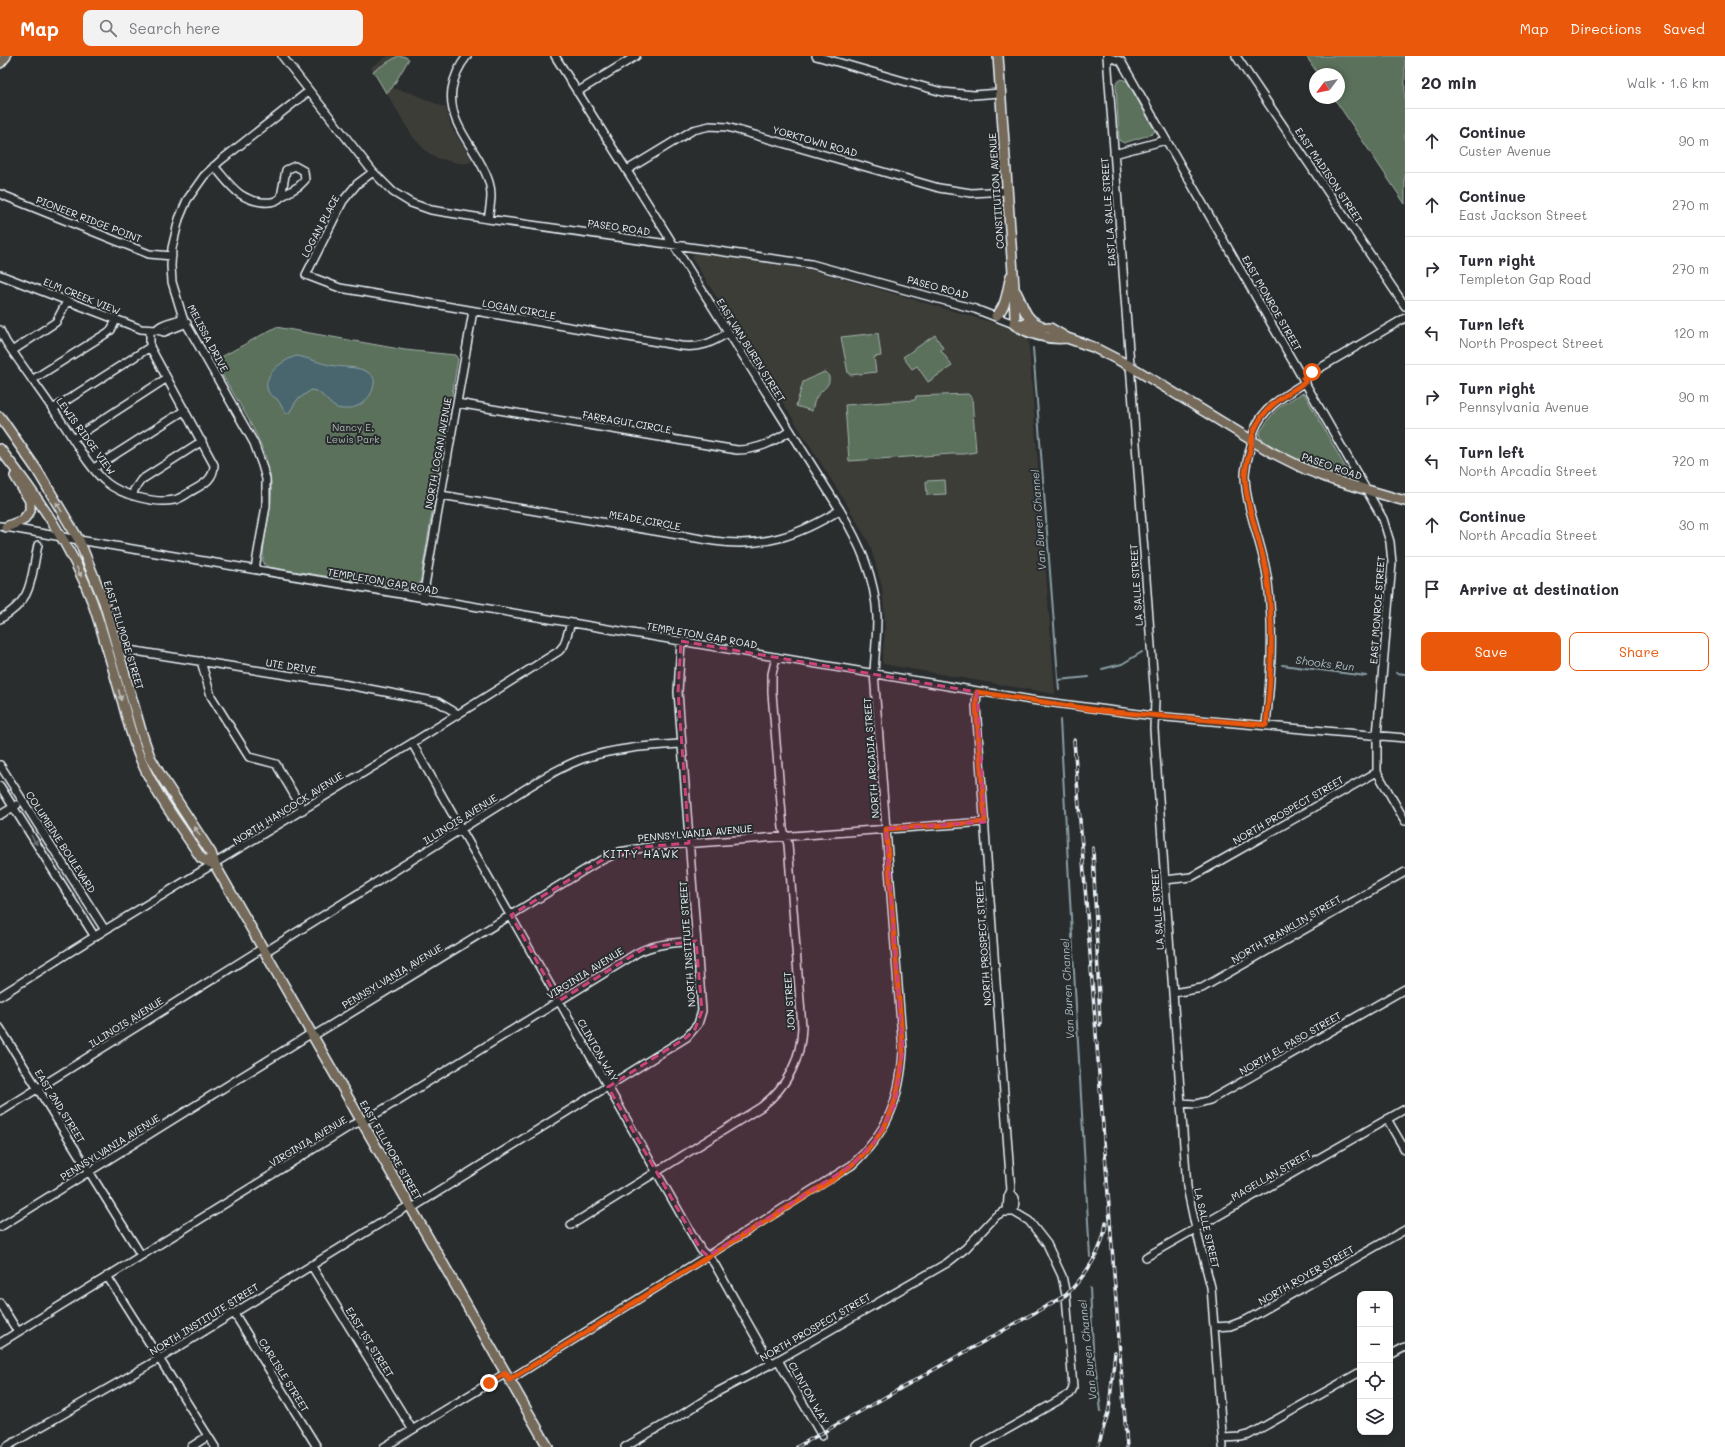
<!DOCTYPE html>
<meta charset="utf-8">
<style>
body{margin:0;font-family:Mali,sans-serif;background:#f2f2f3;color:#2b2b33}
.controls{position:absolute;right:12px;bottom:12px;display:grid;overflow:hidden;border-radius:8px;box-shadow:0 2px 6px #0003}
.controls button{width:36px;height:36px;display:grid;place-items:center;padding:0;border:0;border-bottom:1px solid #e1e1e2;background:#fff;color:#2b2b33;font:20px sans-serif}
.compass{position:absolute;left:1309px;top:12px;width:36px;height:36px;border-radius:50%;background:#fff;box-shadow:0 2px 6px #0003;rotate:238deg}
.stop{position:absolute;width:12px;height:12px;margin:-9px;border:3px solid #ea580c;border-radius:50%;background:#fff}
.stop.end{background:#ea580c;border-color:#fff;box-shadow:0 1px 4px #0008}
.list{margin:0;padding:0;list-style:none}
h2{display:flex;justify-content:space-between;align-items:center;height:52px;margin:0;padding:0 16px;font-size:17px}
h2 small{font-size:13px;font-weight:400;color:#7c7c81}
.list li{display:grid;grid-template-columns:26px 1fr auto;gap:12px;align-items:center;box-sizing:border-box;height:64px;padding:0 16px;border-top:1px solid #e1e1e2}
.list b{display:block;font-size:15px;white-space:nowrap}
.list p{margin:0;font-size:13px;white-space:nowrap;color:#7c7c81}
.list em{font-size:13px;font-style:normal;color:#7c7c81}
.actions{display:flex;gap:8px;padding:12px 16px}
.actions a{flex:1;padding:9px 0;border:1px solid #ea580c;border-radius:8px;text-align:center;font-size:14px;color:#ea580c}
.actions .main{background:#ea580c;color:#fff}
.icon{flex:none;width:22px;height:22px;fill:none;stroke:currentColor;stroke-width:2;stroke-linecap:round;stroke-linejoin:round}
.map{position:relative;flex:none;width:1405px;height:1391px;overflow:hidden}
header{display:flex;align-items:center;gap:24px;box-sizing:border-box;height:56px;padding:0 20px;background:#ea580c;color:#fff}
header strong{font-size:19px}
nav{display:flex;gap:22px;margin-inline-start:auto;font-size:14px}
.search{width:280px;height:36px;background:#f2f2f3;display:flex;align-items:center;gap:10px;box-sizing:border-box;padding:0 14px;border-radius:8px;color:#7c7c81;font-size:15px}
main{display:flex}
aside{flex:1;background:#fff}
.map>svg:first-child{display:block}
.built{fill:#3d3c38}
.green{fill:#5c715c;stroke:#a2b1aa}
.water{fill:#4a666e;stroke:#899ea5}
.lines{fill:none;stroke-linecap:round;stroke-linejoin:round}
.stream{stroke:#899ea5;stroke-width:2}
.minor-casing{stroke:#e8f1f8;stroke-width:10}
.major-casing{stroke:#e8f1f8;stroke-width:12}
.minor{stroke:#2a2d2e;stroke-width:7}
.major{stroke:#746a5a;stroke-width:9}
.rail-casing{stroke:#e8f1f8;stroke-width:3.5}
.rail{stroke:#2a2d2e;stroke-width:2;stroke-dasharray:6;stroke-linecap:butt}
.oneway{fill:#babbb9}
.oneway2{fill:#6c7275}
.route{stroke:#ea580c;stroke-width:5}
.marked{fill:#ca437a;fill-opacity:0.2;stroke:#ca437a;stroke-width:3;stroke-dasharray:8 5;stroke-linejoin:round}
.labels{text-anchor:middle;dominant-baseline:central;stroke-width:4;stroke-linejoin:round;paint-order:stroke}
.street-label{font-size:10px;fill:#e8f1f8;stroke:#2a2d2e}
.park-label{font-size:10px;fill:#a9b7b2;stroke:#2a2d2e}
.water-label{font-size:11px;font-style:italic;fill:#a9b9c1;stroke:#2a2d2e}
.neighbourhood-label{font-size:11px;letter-spacing:1px;fill:#e8f1f8;stroke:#2a2d2e}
</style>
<header>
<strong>Map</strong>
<div class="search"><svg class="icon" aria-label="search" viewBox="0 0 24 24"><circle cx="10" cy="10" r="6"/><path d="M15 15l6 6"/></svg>Search here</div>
<nav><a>Map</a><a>Directions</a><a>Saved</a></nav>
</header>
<main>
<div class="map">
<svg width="1405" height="1391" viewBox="0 0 1405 1391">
<rect width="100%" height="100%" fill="#2a2d2e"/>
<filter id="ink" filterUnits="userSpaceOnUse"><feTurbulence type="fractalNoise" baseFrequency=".025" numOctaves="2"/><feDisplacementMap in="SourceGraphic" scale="8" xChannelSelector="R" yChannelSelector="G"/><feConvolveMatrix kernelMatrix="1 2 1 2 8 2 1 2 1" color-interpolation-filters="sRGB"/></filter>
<g filter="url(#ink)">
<path class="built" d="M 388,0 L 407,0 L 409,3 L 392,32 L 411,37 L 446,52 L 451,71 L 473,105 L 467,107 L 458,107 L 437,102 L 426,95 L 413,81 L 371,11 Z
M 697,197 L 812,214 L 1028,277 L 1055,638 L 883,608 L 882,604 L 885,574 L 884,551 L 882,531 L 870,489 L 849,452 L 694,205 L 692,201 L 694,198 Z"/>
<path class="green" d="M 398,0 L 403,0 L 409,3 L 392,32 L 386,37 L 373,15 Z
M 1306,0 L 1405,0 L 1405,148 L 1334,42 L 1339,42 L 1339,18 L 1318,18 Z
M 1121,23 L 1127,25 L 1155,75 L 1152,78 L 1124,87 L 1120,85 L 1119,83 L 1116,30 L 1116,27 Z
M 276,271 L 405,294 L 455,299 L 458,303 L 420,528 L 415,532 L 406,533 L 269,511 L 265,509 L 263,505 C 262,478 274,453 271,426 C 268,387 233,339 214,305 Z
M 878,277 L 881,300 L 874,301 L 876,316 L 851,319 L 848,317 L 841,281 Z
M 935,279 L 943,292 L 941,294 L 952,310 L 928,326 L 917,310 L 912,313 L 903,301 Z
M 824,316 L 828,318 C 833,330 821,333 816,342 C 814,345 813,351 812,355 L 796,350 L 803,326 Z
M 1304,337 L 1348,416 L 1347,420 C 1329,419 1271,393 1260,381 L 1259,378 C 1273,355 1277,351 1301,338 Z
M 968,338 L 972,342 L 976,396 L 964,398 L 952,398 L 849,405 L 845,349 L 915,344 L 916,340 Z
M 945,424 L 946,438 L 927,439 L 926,425 Z"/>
<path class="water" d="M 297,300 C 310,302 323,309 336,310 C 348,312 358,310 369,317 C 372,319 375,322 374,327 C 373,343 357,354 342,353 C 328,352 324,334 311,334 L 297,344 L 289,357 L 285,357 C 283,353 280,347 277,343 C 273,340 270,340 268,335 C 261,319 284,303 297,300 Z"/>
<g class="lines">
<path class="stream" d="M 1033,292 L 1059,634
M 1282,609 L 1366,620
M 1102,613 L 1122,608 L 1142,596
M 1396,617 L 1405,618
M 1058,624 L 1089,621
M 1060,664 L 1090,1201
M 1090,1232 L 1093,1292 L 1101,1355"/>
<g class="minor-casing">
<path id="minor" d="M 282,0 L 373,116 L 393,136 L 411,147 L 431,154 L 488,163 L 811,208 L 975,253 L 1014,268
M 467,0 C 459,10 454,21 452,33 C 447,71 479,93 489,126 C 493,138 490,151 488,163
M 816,0 L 942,36 L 974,39 L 1000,37
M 1107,0 L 1155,643 L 1154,673 L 1187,1131 L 1196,1173 L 1211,1231 L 1223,1391
M 1236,0 L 1405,250
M 1107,1 L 1121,5 L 1383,463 L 1390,486 L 1392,507 L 1377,679 L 1377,716 L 1405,765
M 577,36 L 636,0
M 1114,98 L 1166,84
M 214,110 C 222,119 230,131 240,138 C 250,145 272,151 281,141
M 295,110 L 304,115 L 305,124 L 299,130 L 281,141 L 286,114 Z
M 627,114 L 693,74 L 710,70 L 727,71 L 939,132 L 971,137 L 1007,135
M 373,116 L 357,128 L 343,145 L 306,219 L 340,232 L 681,290 C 702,292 711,287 728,277
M 0,138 L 149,198 L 172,200
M 0,219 L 141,273 C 149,274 156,273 164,276 L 187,267
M 157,273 C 163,266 175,266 183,262
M 0,274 L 6,286 C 25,314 45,341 64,369 C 76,387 90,413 107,427 C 122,439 155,448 174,444 C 180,443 185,439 190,436 C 202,429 214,424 214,409 L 150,291 L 150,274
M 12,295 L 56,266 L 67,245
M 1303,322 L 1405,262
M 32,324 L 107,277 L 111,274 L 116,264
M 457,347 L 737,394 C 758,394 773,386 790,375
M 53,353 L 150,291
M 73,383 L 167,322
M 94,412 L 185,354
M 441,439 L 714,485 C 763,492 798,480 840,454
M 133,440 L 134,434 L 141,424 L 202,385
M 0,470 L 79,484 L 1031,644 L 1154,660 L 1405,682
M 255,513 L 266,450 L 266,423 L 262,409 L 254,387 L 183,262 L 172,226 L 171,210 L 172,192 L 179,163 L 187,144 L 204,120 L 220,105 L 309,35
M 423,541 L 473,255
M 0,563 C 34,543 30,525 38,489
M 116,592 L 343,628 L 438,646 L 458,658
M 201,605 L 211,640 L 249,701 L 276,708 L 303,754
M 977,636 L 976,650 L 1011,1134 L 1008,1141 L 1007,1156
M 1266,669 C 1271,621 1274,575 1268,527 C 1264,490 1246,456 1245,420 C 1245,411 1248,402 1250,393 C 1252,387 1252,381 1254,375 C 1263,351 1285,339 1306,326
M 412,687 L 701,1194 L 714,1207 L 771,1308
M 0,709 L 105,874
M 0,730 L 95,881
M 0,759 L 17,749
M 1165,824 L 1191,821 L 1202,815 L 1377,716
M 265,896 L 530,730 C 546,720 563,710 582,703 C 614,692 648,690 681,688
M 1173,937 L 1202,932 L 1405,816
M 0,940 L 105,874 L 412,687 L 559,595 L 564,589 L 571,567
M 0,972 L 141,1199
M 313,980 L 596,807 L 619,796 L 655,790 L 985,766
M 1181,1047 L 1196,1048 L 1210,1044 L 1405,933
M 0,1056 L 263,892
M 1387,1063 L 1405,1094
M 1011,1137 L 1015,1142 L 1014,1156
M 412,1152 L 687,981 L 698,968 L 702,955 L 678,636 L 681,585
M 571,1169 L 761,1051 C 788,1030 801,1004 802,971 L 788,788 L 783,772 L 772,637 L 772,618 L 776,601
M 0,1171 L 312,977
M 1146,1201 L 1405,1053
M 311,1209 L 412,1373
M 107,1220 L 215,1391
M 0,1247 L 18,1276
M 234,1257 L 317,1391
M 1214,1271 L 1230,1270 L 1246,1264 L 1405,1174
M 0,1287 L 352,1069 L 366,1064 L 637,897 C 655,887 675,887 696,885
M 1390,1299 L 1405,1291
M 778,1304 L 822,1380
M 509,1324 L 852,1109 C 888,1076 900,1043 903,995 L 874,617 C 875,598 877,579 877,561 C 875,521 860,488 840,454 L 555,0
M 1223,1382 L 1240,1381 L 1249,1379 L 1360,1316
M 6,1391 L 159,1303 L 410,1149
M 191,1391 L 208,1380
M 384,1391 L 506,1317
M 625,1391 L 686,1356 L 719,1335 L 771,1308 L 947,1207 L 966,1192 L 996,1160 L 1003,1156 L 1014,1156 L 1029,1165 L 1047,1188 L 1062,1220 L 1066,1239 L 1073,1332 L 1070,1338 L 976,1391"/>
</g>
<g class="major-casing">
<path id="major" d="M 998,0 L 1014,231 L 1015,262 L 1014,268
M 0,7 L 6,0
M 1016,236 C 1024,250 1024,263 1040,269
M 996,260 C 1007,250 1007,234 1011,220
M 1014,268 L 1026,268 L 1038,273 L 1050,272 L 1067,282 L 1093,291 L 1130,310 L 1271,396 L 1305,413 L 1333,424 L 1405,445
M 1015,269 C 1030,278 1049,284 1067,282
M 0,361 L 37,414 L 79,484 L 104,546 L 142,678 L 150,701 L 161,720 L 211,797 L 215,809 L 548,1391
M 0,393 C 36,439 72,490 92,545 C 104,579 113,613 123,647 C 128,666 133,686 141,704 C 155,738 182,772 201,802 L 215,809
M 6,471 L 23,464 L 30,455 L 30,445 L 15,420"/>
</g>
<use href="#minor" class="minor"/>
<use href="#major" class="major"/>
<g class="rail-casing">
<path id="rail" d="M 1074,684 L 1127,1391
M 1093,792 L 1100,969
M 797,1391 L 1066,1239 C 1086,1219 1103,1195 1106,1166
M 1098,1391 L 1109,1353 L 1115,1296"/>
</g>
<use href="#rail" class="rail"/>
</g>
<defs><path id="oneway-solid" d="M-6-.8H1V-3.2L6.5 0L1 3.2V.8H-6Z"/></defs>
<g class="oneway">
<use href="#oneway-solid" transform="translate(59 451) rotate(-121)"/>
<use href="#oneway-solid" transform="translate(79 516) rotate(64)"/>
<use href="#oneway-solid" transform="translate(120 639) rotate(74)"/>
<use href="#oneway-solid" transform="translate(197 775) rotate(-123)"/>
</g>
<use class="oneway2" href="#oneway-solid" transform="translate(34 784) rotate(58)"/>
</g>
<g class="lines" filter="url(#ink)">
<path class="route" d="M 489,1327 L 506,1317 L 509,1324 L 832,1124 C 882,1090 899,1056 903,995 L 886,773 L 985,766 L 976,650 L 977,636 L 1103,655 L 1266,669 C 1271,621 1274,575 1268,527 C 1264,490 1246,456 1245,420 C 1245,409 1249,400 1251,390 C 1252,385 1252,380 1254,375 C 1263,351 1285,339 1306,326 L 1303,322 L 1312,316"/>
</g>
<path class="marked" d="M 681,585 L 977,636 L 985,766 L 886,773 L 903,995 L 895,1049 L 875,1085 L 852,1109 L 708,1200 L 701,1194 L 608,1031 L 687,981 L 695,973 L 702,955 L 696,885 L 645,892 L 559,945 L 511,859 L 607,801 L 642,791 L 689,787 L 678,636 Z"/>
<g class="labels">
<g class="street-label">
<text transform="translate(815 85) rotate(16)">YORKTOWN ROAD</text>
<text transform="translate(1329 119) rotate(56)">EAST MADISON STREET</text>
<text transform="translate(996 135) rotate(-94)">CONSTITUTION AVENUE</text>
<text transform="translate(1108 156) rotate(-94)">EAST LA SALLE STREET</text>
<text transform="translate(89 163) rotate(21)">PIONEER RIDGE POINT</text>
<text transform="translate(320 170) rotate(-62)">LOGAN PLACE</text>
<text transform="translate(619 171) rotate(8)">PASEO ROAD</text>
<text transform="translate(938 231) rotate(15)">PASEO ROAD</text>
<text transform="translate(82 240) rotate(22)">ELM CREEK VIEW</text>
<text transform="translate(1272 247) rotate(60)">EAST MONROE STREET</text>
<text transform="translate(519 253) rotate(10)">LOGAN CIRCLE</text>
<text transform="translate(208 282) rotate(62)">MELISSA DRIVE</text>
<text transform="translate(751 294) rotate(58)">EAST VAN BUREN STREET</text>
<text transform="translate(627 366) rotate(10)">FARRAGUT CIRCLE</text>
<text transform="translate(86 380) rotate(54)">LEWIS RIDGE VIEW</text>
<text transform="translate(438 397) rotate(-80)">NORTH LOGAN AVENUE</text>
<text transform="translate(1332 410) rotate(19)">PASEO ROAD</text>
<text transform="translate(645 464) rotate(10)">MEADE CIRCLE</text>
<text transform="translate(383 525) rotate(10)">TEMPLETON GAP ROAD</text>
<text transform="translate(1136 529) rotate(-94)">LA SALLE STREET</text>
<text transform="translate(1377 554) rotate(-86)">EAST MONROE STREET</text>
<text transform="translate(124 579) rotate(73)">EAST FILLMORE STREET</text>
<text transform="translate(702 579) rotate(10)">TEMPLETON GAP ROAD</text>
<text transform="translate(291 610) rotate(9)">UTE DRIVE</text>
<text transform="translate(871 702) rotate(-94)">NORTH ARCADIA STREET</text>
<text transform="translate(288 752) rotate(-32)">NORTH HANCOCK AVENUE</text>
<text transform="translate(1288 754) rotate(-30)">NORTH PROSPECT STREET</text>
<text transform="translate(460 763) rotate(-32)">ILLINOIS AVENUE</text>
<text transform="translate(695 777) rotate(-5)">PENNSYLVANIA AVENUE</text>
<text transform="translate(61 786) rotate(57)">COLUMBINE BOULEVARD</text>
<text transform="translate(1157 853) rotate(-94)">LA SALLE STREET</text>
<text transform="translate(1286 873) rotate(-30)">NORTH FRANKLIN STREET</text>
<text transform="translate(983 887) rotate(-94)">NORTH PROSPECT STREET</text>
<text transform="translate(687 888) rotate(-94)">NORTH INSTITUTE STREET</text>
<text transform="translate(585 917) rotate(-32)">VIRGINIA AVENUE</text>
<text transform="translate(392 920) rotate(-31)">PENNSYLVANIA AVENUE</text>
<text transform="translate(789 945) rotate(-94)">JON STREET</text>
<text transform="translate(126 966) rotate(-32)">ILLINOIS AVENUE</text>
<text transform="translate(1290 987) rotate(-30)">NORTH EL PASO STREET</text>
<text transform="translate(598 994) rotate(60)">CLINTON WAY</text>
<text transform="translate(60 1050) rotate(58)">EAST 2ND STREET</text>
<text transform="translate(308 1085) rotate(-31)">VIRGINIA AVENUE</text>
<text transform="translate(110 1091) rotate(-32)">PENNSYLVANIA AVENUE</text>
<text transform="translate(391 1094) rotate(60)">EAST FILLMORE STREET</text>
<text transform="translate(1271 1119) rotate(-30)">MAGELLAN STREET</text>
<text transform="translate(1207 1172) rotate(77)">LA SALLE STREET</text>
<text transform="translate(1306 1219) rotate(-30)">NORTH ROYER STREET</text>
<text transform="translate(204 1263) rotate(-32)">NORTH INSTITUTE STREET</text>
<text transform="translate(815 1271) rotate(-30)">NORTH PROSPECT STREET</text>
<text transform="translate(370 1286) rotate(58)">EAST 1ST STREET</text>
<text transform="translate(284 1319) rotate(58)">CARLISLE STREET</text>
<text transform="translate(809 1337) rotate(60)">CLINTON WAY</text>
</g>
<g class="park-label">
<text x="353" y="371">Nancy E.<tspan x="353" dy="12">Lewis Park</tspan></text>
</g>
<g class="water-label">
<text transform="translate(1038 464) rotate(-94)">Van Buren Channel</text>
<text transform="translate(1325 607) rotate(7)">Shooks Run</text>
<text transform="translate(1067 933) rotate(-93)">Van Buren Channel</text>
<text transform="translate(1087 1294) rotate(-96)">Van Buren Channel</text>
</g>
<g class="neighbourhood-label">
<text x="641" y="797">KITTY HAWK</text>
</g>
</g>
</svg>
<div class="controls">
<button>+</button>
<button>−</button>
<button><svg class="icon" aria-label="locate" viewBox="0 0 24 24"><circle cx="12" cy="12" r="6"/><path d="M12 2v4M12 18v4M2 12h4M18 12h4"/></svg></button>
<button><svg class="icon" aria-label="layers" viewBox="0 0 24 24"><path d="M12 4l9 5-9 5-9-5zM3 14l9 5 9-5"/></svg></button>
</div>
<svg class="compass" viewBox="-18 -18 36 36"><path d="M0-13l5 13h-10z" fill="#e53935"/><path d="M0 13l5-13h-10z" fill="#7c7c81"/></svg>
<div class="stop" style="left:1312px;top:316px"></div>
<div class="stop end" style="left:489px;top:1327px"></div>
</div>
<aside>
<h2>20 min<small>Walk · 1.6 km</small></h2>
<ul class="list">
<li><svg class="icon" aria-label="ahead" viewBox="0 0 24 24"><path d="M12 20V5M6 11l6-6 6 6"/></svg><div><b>Continue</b><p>Custer Avenue</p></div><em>90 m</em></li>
<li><svg class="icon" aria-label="ahead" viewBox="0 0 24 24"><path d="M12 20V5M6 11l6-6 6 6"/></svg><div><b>Continue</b><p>East Jackson Street</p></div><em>270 m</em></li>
<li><svg class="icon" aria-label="right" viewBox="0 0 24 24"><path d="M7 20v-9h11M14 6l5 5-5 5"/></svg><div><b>Turn right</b><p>Templeton Gap Road</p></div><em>270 m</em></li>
<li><svg class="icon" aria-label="left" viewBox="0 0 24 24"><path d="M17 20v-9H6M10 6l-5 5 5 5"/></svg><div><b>Turn left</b><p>North Prospect Street</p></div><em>120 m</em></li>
<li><svg class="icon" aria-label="right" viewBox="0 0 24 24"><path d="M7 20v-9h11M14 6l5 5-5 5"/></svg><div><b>Turn right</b><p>Pennsylvania Avenue</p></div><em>90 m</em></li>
<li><svg class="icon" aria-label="left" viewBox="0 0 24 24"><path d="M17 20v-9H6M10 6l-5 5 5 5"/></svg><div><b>Turn left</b><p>North Arcadia Street</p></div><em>720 m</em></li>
<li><svg class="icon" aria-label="ahead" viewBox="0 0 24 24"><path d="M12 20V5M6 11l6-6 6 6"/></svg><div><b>Continue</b><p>North Arcadia Street</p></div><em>30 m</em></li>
<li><svg class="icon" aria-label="arrive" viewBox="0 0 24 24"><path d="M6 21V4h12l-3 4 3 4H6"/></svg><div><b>Arrive at destination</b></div></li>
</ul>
<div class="actions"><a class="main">Save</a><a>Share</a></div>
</aside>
</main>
